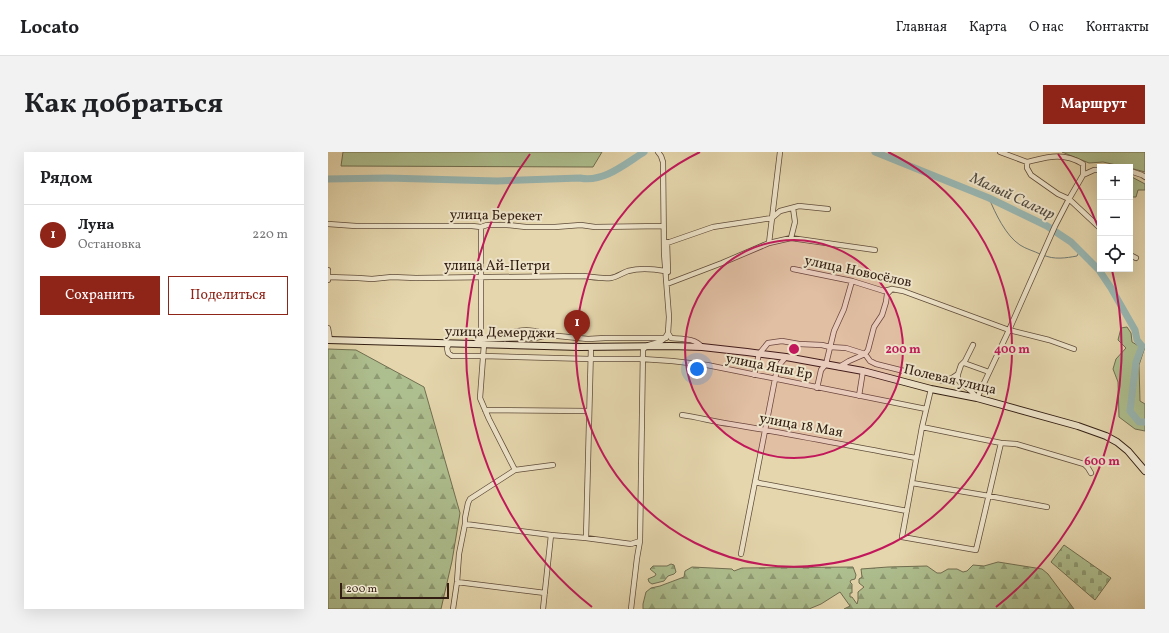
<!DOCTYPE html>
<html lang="ru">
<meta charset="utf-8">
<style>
body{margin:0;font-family:Vollkorn,serif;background:#f2f2f2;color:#202124}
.controls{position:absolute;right:12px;top:12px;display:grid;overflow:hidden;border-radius:0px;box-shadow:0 4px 16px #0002}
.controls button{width:36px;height:36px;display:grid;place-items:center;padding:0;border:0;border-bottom:1px solid #e0e0e0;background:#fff;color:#202124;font:20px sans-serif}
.scale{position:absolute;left:12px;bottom:10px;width:109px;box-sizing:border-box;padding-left:4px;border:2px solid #321e12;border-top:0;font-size:11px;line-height:14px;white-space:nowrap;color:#321e12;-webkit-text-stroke:3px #eee4ca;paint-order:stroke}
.you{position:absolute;left:369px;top:217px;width:14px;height:14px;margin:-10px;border:3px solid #fff;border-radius:50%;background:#1a73e8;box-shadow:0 0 0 6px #1a73e833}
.badge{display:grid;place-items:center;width:26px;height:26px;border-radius:50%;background:#8f2418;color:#fff;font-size:13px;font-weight:700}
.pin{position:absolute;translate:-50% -33px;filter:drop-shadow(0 1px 2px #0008)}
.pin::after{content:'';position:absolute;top:21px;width:14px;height:12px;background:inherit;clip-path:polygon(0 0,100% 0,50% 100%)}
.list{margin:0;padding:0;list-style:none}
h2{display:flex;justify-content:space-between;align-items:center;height:52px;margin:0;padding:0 16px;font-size:17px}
h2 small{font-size:13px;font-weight:400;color:#757577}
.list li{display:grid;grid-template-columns:26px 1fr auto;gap:12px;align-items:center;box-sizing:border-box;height:60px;padding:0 16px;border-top:1px solid #e0e0e0}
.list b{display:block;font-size:15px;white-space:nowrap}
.list p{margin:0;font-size:13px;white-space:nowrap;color:#757577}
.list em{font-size:13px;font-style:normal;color:#757577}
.actions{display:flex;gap:8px;padding:12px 16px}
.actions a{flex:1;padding:9px 0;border:1px solid #8f2418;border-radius:0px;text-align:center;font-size:14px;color:#8f2418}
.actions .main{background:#8f2418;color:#fff}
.icon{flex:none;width:22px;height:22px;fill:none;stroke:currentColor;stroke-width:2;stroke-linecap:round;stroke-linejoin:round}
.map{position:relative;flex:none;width:817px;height:457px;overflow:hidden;border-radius:0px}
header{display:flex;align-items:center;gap:24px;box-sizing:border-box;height:56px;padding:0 20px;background:#fff;border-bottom:1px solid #e0e0e0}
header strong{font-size:19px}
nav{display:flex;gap:22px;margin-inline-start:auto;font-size:14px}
.intro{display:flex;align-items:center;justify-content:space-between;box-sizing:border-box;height:96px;padding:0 24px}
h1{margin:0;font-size:28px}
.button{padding:10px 18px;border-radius:0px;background:#8f2418;color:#fff;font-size:14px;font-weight:700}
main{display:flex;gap:24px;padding:0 24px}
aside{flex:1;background:#fff;border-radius:0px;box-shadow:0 4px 16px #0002}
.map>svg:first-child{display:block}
.grass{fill:#aebf8f;stroke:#706e50}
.forest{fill:url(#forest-firs);stroke:#706e50}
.cemetery{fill:url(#cemetery-stones);stroke:#706e50}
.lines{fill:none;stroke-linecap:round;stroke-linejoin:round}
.stream{stroke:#6f7a73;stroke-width:1}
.river{stroke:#98b7b3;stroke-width:7}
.minor-casing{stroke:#5f4c39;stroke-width:6}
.secondary-casing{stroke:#321e12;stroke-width:8}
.minor{stroke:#eee4ca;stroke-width:4.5}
.secondary{stroke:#eee4ca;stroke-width:6}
.ring{fill:none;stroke:#c2185b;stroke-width:2}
.labels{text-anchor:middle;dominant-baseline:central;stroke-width:4;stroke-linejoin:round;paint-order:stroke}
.street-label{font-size:14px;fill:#321e12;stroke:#eee4ca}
.water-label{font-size:15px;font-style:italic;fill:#514c42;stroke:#eee4ca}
.centre{fill:#c2185b;stroke:#eee4ca;stroke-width:2}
.ring-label{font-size:12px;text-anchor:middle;font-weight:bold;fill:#c2185b;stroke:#eee4ca;stroke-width:4;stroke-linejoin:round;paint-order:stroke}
</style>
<header>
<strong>Locato</strong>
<nav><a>Главная</a><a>Карта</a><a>О нас</a><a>Контакты</a></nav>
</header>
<div class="intro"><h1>Как добраться</h1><a class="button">Маршрут</a></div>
<main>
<aside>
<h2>Рядом<small></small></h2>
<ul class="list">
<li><span class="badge">1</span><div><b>Луна</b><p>Остановка</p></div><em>220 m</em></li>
</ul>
<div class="actions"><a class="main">Сохранить</a><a>Поделиться</a></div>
</aside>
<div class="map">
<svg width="817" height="457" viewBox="0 0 817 457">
<defs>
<pattern id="forest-firs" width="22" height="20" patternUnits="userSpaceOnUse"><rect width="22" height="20" fill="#aebf8f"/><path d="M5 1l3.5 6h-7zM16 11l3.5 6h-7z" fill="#8e9b73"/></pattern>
<pattern id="cemetery-stones" width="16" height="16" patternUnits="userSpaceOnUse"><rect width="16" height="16" fill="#aebf8f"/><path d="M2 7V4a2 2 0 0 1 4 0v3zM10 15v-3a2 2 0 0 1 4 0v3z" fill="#8e9b73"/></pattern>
</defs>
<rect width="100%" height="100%" fill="#e5d6ad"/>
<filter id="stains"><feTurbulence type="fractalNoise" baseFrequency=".005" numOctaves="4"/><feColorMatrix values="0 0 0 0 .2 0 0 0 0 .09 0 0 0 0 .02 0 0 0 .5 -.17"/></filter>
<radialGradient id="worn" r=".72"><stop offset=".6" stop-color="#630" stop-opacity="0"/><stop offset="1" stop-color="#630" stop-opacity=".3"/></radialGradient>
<path class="grass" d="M 15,0 L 274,0 L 265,15 L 13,14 Z
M 734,0 L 817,0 L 817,20 L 802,16 L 802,15 L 797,15 L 775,10 L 761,11 Z
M 802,24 L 817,32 L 817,38 L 810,38 L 808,45 L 804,45 L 802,43 Z
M 799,175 L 803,181 L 804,190 L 809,193 L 817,195 L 811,213 L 812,249 L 817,252 L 817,279 L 807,277 L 791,265 L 790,230 L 785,217 L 788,207 L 798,196 L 790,188 L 793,176 Z"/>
<path class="forest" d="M 0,197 L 28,198 L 96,235 L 132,361 L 124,409 L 113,457 L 0,457 Z
M 670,410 L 714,417 L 720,422 L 746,457 L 516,457 L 522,454 L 512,440 L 493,452 L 481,457 L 315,457 L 315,452 L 318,440 L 323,436 L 332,434 L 356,425 L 357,419 L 364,415 L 404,417 L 406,419 L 414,416 L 525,415 L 528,423 L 527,427 L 523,428 L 522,430 L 524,432 L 524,441 L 522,441 L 522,445 L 524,445 L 529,452 L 530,448 L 530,440 L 536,435 L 531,431 L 531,427 L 534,425 L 533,417 L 560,415 L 599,414 L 609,421 L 613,421 L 620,417 L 629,417 L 635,420 L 639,419 L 645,413 L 656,414 Z
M 343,412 L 346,413 L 348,420 L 346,422 L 340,424 L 336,429 L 324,432 L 321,430 L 320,427 L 327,424 L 328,422 L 322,417 L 325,414 L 339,414 Z"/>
<path class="cemetery" d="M 736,393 L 783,426 L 767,448 L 723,410 Z"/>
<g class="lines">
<path class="stream" d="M 661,46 C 667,61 678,84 692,93 C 698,97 706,99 712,102
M 715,103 C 726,108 738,106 749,104 L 752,98
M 814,194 L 817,193"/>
<path class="river" d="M 547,0 L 661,46 L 719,74 L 743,90 L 771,118 L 783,136 L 807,178 L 809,188 L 814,194 L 808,210 L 802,259 L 811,270 L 817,270
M 0,27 L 59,26 L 169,29 L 252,26 C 275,31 297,12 316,0"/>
<g class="minor-casing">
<path id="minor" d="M 330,0 L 333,4 L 335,10 L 336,101 L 341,165 L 340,181 L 343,186 C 354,187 367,186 374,195
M 672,0 L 699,10 L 699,16 L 703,23 L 730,42 L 741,47 L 772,76
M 699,10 C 720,5 735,0 755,12 L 755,23
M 802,19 L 814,23 L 817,25
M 0,72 L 28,74 L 144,74 L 153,75 L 159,73 L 179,73 L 198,75 L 227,75 L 253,73 L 267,75 L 335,74
M 463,86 L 467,70 L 465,56
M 339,90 L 340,120
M 339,91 L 385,75 L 444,66 L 452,59 L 471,54 L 500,57
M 441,91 L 452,0
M 802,103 L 808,106
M 465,117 L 524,129 L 556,139 L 564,137 L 575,139 L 681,178 L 721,188 L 746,197
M 0,118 L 0,128
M 0,125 L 30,126 L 44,127 L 64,125 L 88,126 L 255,124 C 264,125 274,127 283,126 C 289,125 294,121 300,119 C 311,116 326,117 337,119
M 339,132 L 394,111 L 441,91 L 463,86 L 547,98
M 0,176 L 2,188
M 177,187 C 179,185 182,182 184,181 C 192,177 213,177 218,184
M 151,188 L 159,187 L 207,186 L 216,184 L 230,184 L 260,187 L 277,186 L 338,186
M 149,190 L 152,186 L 153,177 L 153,75
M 121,192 L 119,196 L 120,201 L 124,204 L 155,204 L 262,207 L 314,207 L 344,209 L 379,213 L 598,257
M 156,192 L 152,246 L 161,267 L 187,318
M 645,193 L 637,209 L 633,213 L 630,222 L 630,228 L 634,232 L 643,239 L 649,246 L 681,178 L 727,74 L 741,47 L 755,23 L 766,18 L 772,18
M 636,211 L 661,220
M 511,215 L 521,209 L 537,202 L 540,198 L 546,175 L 554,163 L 558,150 L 559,142 L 564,137
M 426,223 L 431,202 L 440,191 L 454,189 L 471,192 L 494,193 L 502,195 L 518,196 L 537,202 L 542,209 L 548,212 L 584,221 L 599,225 L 605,225 L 612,228 L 616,229 L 624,226 L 630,222
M 489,236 L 493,218 L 498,212 L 506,179 L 516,157 L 524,129
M 531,244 L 535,219
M 157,258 L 261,259
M 354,263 C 370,265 386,270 402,272 C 464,282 526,295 588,306
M 594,275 L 673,291 L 648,398 L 574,385 L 594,275 L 603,237
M 673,291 L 688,292 L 756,312 L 760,316 L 763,321
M 427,329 L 431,331 L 579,359
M 584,331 L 661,344 L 719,355
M 137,372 L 223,383 L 258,386 L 303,392 L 312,389
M 258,386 L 263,195
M 413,402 L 448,222 L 452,212 L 458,205
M 129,430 L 217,441
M 125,457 L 129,430 L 131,402 L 137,372 L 137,366 L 140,351 L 142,347 L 187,318 L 225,313
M 215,457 L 223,383
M 303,457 L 309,406 L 312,389 L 315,198 C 320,188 333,196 340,181"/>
</g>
<g class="secondary-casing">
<path id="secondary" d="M 0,188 L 252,195 L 343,194 L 374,195 L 419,200 L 458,205 L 535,219 L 603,237 L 649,246 L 750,274 L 778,284 L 789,290 L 800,299 L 817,319"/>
</g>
<use href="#minor" class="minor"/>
<use href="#secondary" class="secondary"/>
</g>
<circle cx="466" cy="197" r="109" fill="#c2185b" fill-opacity=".12"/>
<g class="ring">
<circle cx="466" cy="197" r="109"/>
<path d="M560 0A218 218 0 1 1 372 0"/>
<path d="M264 455A328 328 0 0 1 202 2M730 2A328 328 0 0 1 771 77M784 118A328 328 0 0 1 668 455"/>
</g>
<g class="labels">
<g class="street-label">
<text transform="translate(168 64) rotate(1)">улица Берекет</text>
<text x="169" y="114">улица Ай-Петри</text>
<text transform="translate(530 120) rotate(12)">улица Новосёлов</text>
<text transform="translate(172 181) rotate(1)">улица Демерджи</text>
<text transform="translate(441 215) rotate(11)">улица Яны Ер</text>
<text transform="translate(622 228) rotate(13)">Полевая улица</text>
<text transform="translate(473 274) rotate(10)">улица 18 Мая</text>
</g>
<g class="water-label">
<text transform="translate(684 45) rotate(25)">Малый Салгир</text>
</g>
</g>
<circle cx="466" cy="197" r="6" class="centre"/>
<g class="ring-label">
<text x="575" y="201">200 m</text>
<text x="684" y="201">400 m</text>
<text x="774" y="313">600 m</text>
</g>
<rect width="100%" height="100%" filter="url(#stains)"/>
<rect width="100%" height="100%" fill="url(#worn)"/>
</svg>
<div class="controls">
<button>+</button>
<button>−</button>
<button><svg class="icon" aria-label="locate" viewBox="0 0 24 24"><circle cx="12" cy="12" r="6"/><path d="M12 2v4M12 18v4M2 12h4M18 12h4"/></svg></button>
</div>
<div class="scale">200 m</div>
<div class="you"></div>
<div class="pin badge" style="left:249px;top:191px">1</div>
</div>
</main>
